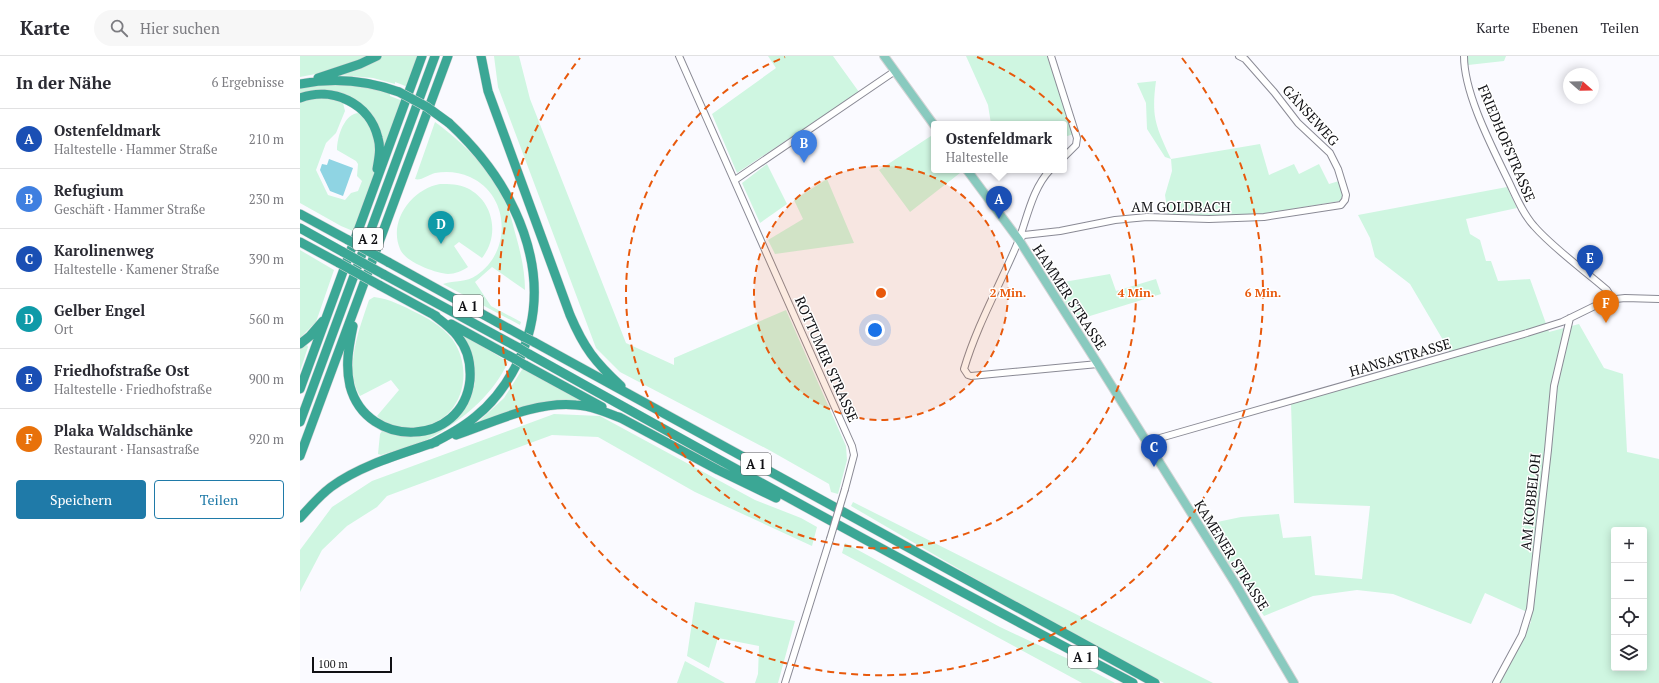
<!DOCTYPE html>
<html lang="de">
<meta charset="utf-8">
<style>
body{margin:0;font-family:"PT Serif",serif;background:#f7f7f7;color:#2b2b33}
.controls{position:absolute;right:12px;bottom:12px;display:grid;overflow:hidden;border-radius:4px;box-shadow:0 2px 10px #0003}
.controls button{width:36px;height:36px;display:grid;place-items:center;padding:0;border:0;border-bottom:1px solid #e1e1e2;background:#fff;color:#2b2b33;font:20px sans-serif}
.compass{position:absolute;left:1263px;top:12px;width:36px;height:36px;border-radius:50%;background:#fff;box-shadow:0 2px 10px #0003;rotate:110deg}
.scale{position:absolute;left:12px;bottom:10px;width:80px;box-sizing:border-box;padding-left:4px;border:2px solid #101014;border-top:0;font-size:11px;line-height:14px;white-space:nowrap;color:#101014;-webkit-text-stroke:3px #fff;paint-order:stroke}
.you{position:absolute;left:575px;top:274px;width:14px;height:14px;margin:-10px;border:3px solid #fff;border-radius:50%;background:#1a73e8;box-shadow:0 0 0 6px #1a73e833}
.badge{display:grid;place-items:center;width:26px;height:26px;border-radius:50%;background:#1f7aa8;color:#fff;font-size:13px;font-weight:700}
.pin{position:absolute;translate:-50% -33px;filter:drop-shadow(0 1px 2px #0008)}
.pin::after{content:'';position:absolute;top:21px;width:14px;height:12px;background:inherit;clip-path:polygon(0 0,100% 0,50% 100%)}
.popup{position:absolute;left:631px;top:65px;width:136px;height:52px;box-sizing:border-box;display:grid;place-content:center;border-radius:4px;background:#fff;filter:drop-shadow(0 1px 3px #0005);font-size:13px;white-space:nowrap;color:#7c7c81}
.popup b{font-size:15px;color:#2b2b33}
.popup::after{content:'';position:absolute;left:50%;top:100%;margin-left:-8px;border:8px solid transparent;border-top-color:#fff}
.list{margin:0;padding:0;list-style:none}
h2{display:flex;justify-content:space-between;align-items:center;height:52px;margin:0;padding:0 16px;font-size:17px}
h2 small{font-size:13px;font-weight:400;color:#7c7c81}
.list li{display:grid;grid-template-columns:26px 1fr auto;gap:12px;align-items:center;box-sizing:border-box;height:60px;padding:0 16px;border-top:1px solid #e1e1e2}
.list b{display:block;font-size:15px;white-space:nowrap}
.list p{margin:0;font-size:13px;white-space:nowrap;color:#7c7c81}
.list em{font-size:13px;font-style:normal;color:#7c7c81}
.actions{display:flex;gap:8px;padding:12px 16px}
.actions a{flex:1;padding:9px 0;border:1px solid #1f7aa8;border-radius:4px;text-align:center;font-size:14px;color:#1f7aa8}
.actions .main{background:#1f7aa8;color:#fff}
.icon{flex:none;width:22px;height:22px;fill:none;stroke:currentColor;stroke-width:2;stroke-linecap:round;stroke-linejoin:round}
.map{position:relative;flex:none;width:1359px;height:627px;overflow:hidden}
header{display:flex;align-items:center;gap:24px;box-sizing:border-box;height:56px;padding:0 20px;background:#fff;border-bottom:1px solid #e1e1e2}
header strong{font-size:19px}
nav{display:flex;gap:22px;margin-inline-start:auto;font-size:14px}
.search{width:280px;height:36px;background:#f7f7f7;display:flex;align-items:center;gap:10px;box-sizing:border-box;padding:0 14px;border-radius:22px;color:#7c7c81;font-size:15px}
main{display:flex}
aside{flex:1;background:#fff}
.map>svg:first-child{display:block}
.green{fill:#cff6e1;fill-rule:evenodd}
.water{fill:#8fd4e3}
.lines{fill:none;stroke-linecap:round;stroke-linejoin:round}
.minor-casing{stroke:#8a8a95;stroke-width:8}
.major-casing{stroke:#d4d4d5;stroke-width:10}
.highway-casing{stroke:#d4d4d5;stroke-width:10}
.minor{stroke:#fff;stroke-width:6}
.major{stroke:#89cabf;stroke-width:8}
.highway{stroke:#3ba795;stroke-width:9}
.minor-bridge-casing{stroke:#8a8a95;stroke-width:8;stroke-linecap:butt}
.highway-bridge-casing{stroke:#d4d4d5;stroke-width:10;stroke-linecap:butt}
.minor-bridge{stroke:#fff;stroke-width:6}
.highway-bridge{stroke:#3ba795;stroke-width:9}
.ring{fill:none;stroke:#e8590c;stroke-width:2;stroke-dasharray:7 5}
.labels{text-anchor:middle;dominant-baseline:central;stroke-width:3;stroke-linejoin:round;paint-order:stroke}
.shield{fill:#fff;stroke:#58585a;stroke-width:1}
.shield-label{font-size:13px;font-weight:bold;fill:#101014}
.street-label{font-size:14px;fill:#101014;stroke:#fff}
.centre{fill:#e8590c;stroke:#fff;stroke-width:2}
.ring-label{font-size:12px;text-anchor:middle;font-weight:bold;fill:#e8590c;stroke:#fff;stroke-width:3;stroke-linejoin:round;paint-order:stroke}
</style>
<header>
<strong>Karte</strong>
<div class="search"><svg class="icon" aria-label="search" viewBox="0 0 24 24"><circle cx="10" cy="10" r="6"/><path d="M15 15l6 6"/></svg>Hier suchen</div>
<nav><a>Karte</a><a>Ebenen</a><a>Teilen</a></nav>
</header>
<main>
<aside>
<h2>In der Nähe<small>6 Ergebnisse</small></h2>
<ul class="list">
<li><span class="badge" style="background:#1a4fb4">A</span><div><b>Ostenfeldmark</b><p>Haltestelle · Hammer Straße</p></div><em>210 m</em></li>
<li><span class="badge" style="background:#3f7fe0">B</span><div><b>Refugium</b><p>Geschäft · Hammer Straße</p></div><em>230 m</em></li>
<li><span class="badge" style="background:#1a4fb4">C</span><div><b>Karolinenweg</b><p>Haltestelle · Kamener Straße</p></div><em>390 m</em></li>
<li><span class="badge" style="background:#0f9aa8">D</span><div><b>Gelber Engel</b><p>Ort</p></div><em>560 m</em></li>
<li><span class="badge" style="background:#1a4fb4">E</span><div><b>Friedhofstraße Ost</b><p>Haltestelle · Friedhofstraße</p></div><em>900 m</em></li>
<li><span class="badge" style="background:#e8710a">F</span><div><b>Plaka Waldschänke</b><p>Restaurant · Hansastraße</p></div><em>920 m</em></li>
</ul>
<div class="actions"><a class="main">Speichern</a><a>Teilen</a></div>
</aside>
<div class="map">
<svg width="1359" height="627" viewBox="0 0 1359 627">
<rect width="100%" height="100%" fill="#fafaff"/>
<path class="green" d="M 0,0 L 71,0 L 41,13 L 0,21 Z
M 83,0 L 119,0 L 108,31 L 95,26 L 95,28 L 73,22 L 39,19 Z
M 194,0 L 219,0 L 230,43 L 326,287 L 374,309 L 374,302 L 486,254 L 546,390 L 547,404 L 538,438 L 531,436 L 529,428 L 469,394 L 320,316 L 296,292 L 198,31 Z
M 468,0 L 533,0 L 559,36 L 437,117 L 412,58 L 476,12 Z
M 666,0 L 747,0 L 774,78 L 764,81 L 764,68 L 691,68 L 688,49 Z
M 1168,0 L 1206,0 L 1204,5 L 1168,9 Z
M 856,25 C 851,62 856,70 871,103 L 960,88 L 969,119 L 994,108 L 999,118 L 1019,108 L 1029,128 L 1039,125 L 1043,140 L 1040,145 L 948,160 L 908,162 L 868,159 L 865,139 L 872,115 L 871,103 L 865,101 L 847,73 L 846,47 L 837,27 Z
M 23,28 C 47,28 67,30 90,37 L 90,40 L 103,45 L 84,96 C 82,88 81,77 78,69 C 71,52 48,37 31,35 C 20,33 10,36 0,38 L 0,32 Z
M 22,40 L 43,47 L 45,55 L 36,77 L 26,87 L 16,114 L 28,139 L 45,144 L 51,137 L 58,135 L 62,125 L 57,120 L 58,108 L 56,105 L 37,94 C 37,80 45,56 60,57 L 75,79 L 75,115 L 53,175 L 41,170 L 0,147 L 0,45 Z
M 135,66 C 164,87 191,114 206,148 C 211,158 213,170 216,180 C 221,198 225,216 225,234 L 192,211 L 175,226 L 191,250 L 221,266 L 220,269 L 143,228 C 155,224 166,227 177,219 C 212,195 210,139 170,121 C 159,116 147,115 135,117 C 128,119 121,125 115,123 Z
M 634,78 L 634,114 L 658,114 L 660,117 L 610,156 L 579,114 Z
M 467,108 L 487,148 L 460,167 L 442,127 Z
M 527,123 L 554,187 L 475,198 L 468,184 L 503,163 L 494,144 Z
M 140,128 C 149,128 159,128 167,132 C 194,145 200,180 182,202 L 159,186 L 154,190 L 168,211 C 162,215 155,218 148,218 C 135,217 105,206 100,193 C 88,165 112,133 140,128 Z
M 1207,131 L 1217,152 L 1166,163 L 1170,178 L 1180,184 L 1186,205 L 1191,205 L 1198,225 L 1230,223 L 1249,276 L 1279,268 L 1304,312 L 1323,318 L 1327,396 L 1359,403 L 1359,627 L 1200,627 L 1231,566 L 1227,556 L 1185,537 L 1171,568 L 1093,538 L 1057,534 L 1013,540 L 964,560 L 903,469 L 941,461 L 979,458 L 983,482 L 1011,480 L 1015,519 L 1062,523 L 1070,450 L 994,447 L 991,347 L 1153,301 L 1110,228 L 1075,201 L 1070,182 L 1058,159 ZM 1314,474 L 1344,474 L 1344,612 L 1314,612 Z
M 0,194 L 34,214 L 16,266 L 0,282 Z
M 810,218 L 816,235 L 856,223 L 861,238 L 777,264 L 752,228 Z
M 74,241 C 90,243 103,250 117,257 C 131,264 148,274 156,289 C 177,329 152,377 104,371 C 93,370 85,367 77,360 L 99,334 L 91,324 L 60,340 C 43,313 60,271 69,244 Z
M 164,279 L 208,306 C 194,337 167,360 139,377 C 122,388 100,393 81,399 L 78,398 L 80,378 L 82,375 C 121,389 168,371 175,326 C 176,316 174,303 170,293 C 168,288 165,284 164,279 Z
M 7,289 L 8,291 L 0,315 L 0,293 Z
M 223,312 L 285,345 L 283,348 L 266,344 L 175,369 L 204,342 Z
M 254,358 L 300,360 L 455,444 L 501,462 L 517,471 L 512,490 L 395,436 L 298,381 L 252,379 L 87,440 L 77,451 L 47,470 L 22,494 L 0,536 L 0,494 L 32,451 L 72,425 Z
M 553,446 L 913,627 L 864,627 L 736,558 L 551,450 Z
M 545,487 L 700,571 L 779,608 L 815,627 L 782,627 L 542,497 Z
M 395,546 L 495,565 L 478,627 L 455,627 L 458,618 L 459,590 L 418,582 L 409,612 L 387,600 Z
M 385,605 L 425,627 L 377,627 Z"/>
<path class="water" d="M 29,103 L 53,112 L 43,140 L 30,135 L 20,114 L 22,108 L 27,109 Z"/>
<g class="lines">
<g class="minor-casing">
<path id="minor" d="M 379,0 L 552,390 L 554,399 L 545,433
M 751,0 L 777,82 L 776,89 L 764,101
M 1164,0 C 1164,37 1191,89 1207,122 C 1215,138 1222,157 1234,170 C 1253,192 1284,214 1307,234 L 1312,242
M 750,114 C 732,133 727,163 718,186 C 700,229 677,269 664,313 L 668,319 L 671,320 L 798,308
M 435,124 L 595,15
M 719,184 L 724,179 L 760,175 L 815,164 L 847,161 L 909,163 L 964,161 L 1041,149 L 1045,144 L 1046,139 L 1038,113 L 1030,97 L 998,67 L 974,36 L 945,3 L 939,0
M 846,386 L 1227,277 L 1262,266 L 1307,244 L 1325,242 L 1359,243
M 485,627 L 530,483
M 1196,627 L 1222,579 L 1230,553 L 1248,394 L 1254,330 L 1270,262"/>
</g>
<g class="major-casing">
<path id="major" d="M 584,0 L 634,69
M 667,114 L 719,184 L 798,308 L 935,527 L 994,627"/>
</g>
<g class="highway-casing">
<path id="highway" d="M 181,0 L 188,35 L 270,259 C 284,292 295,306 321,330
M 18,22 L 60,8 L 77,0
M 0,28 C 35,21 66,24 99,36
M 0,42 C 32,30 70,47 78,82 C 81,92 79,102 77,113
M 0,158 L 48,184
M 0,172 L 43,196
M 0,186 L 39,207
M 88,206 L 224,281
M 83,218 L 219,292
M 79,229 L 136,260
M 151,268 L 215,303
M 53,270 C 49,290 45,309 50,330 C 67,394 163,391 170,324 C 171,309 168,293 158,281 C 151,271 140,264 131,257
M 234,286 L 855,627
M 0,288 L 10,280 L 23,265
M 229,298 C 429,410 630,520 833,627
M 225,309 L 302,351
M 0,333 L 122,0
M 319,361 L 418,414 L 476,442
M 0,366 L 135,0
M 156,379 C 194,366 236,345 276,349 C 292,350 308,357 323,363
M 131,388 C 147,380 162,372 175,361 C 193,347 208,326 218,306 C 260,219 214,127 149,67
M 0,400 L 148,0
M 0,462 C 10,451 19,440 31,431 C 61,409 101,398 136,386"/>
</g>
<use href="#minor" class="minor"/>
<use href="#major" class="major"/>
<use href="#highway" class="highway"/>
<g class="minor-bridge-casing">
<path id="minor-bridge" d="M 530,483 L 545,433"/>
</g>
<g class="highway-bridge-casing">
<path id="highway-bridge" d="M 99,36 L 127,51 L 149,67
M 48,184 L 88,206
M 43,196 L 83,218
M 39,207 L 79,229
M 224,281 L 234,286
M 219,292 L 229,298
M 215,303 L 225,309"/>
</g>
<use href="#minor-bridge" class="minor-bridge"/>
<use href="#highway-bridge" class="highway-bridge"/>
</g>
<circle cx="581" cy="237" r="127" fill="#e8590c" fill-opacity=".12"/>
<g class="ring">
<circle cx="581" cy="237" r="127"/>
<path d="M677 1A255 255 0 1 1 485 1"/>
<path d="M882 2A382 382 0 1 1 280 2"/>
</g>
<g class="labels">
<g class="shield">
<rect x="53" y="172" width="30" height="22" rx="3"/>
<rect x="153" y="239" width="30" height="22" rx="3"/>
<rect x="441" y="397" width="30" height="22" rx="3"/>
<rect x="768" y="590" width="30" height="22" rx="3"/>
</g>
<g class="shield-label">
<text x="68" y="183">A 2</text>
<text x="168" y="250">A 1</text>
<text x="456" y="408">A 1</text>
<text x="783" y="601">A 1</text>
</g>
<g class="street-label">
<text transform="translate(1011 59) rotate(48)">GÄNSEWEG</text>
<text transform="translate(1207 87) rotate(67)">FRIEDHOFSTRASSE</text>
<text x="881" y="150">AM GOLDBACH</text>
<text transform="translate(770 241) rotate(57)">HAMMER STRASSE</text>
<text transform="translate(1100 301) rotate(-16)">HANSASTRASSE</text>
<text transform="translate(527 303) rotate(66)">ROTTUMER STRASSE</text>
<text transform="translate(1230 446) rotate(-84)">AM KOBBELOH</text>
<text transform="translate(932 499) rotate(58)">KAMENER STRASSE</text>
</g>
</g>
<circle cx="581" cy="237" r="6" class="centre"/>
<g class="ring-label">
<text x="708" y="241">2 Min.</text>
<text x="836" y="241">4 Min.</text>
<text x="963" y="241">6 Min.</text>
</g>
</svg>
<div class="controls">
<button>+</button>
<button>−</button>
<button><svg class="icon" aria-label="locate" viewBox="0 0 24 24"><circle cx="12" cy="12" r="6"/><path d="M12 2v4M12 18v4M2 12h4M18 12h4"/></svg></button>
<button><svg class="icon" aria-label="layers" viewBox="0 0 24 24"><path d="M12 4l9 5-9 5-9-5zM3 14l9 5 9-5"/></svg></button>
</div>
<svg class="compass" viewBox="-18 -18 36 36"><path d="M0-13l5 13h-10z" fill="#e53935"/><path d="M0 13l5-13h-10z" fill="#7c7c81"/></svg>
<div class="scale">100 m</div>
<div class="you"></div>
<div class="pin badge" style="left:699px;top:163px;background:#1a4fb4">A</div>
<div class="popup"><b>Ostenfeldmark</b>Haltestelle</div>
<div class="pin badge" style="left:504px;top:107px;background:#3f7fe0">B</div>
<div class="pin badge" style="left:854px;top:411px;background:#1a4fb4">C</div>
<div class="pin badge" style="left:141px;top:188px;background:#0f9aa8">D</div>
<div class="pin badge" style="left:1290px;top:222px;background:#1a4fb4">E</div>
<div class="pin badge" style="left:1306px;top:267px;background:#e8710a">F</div>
</div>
</main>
